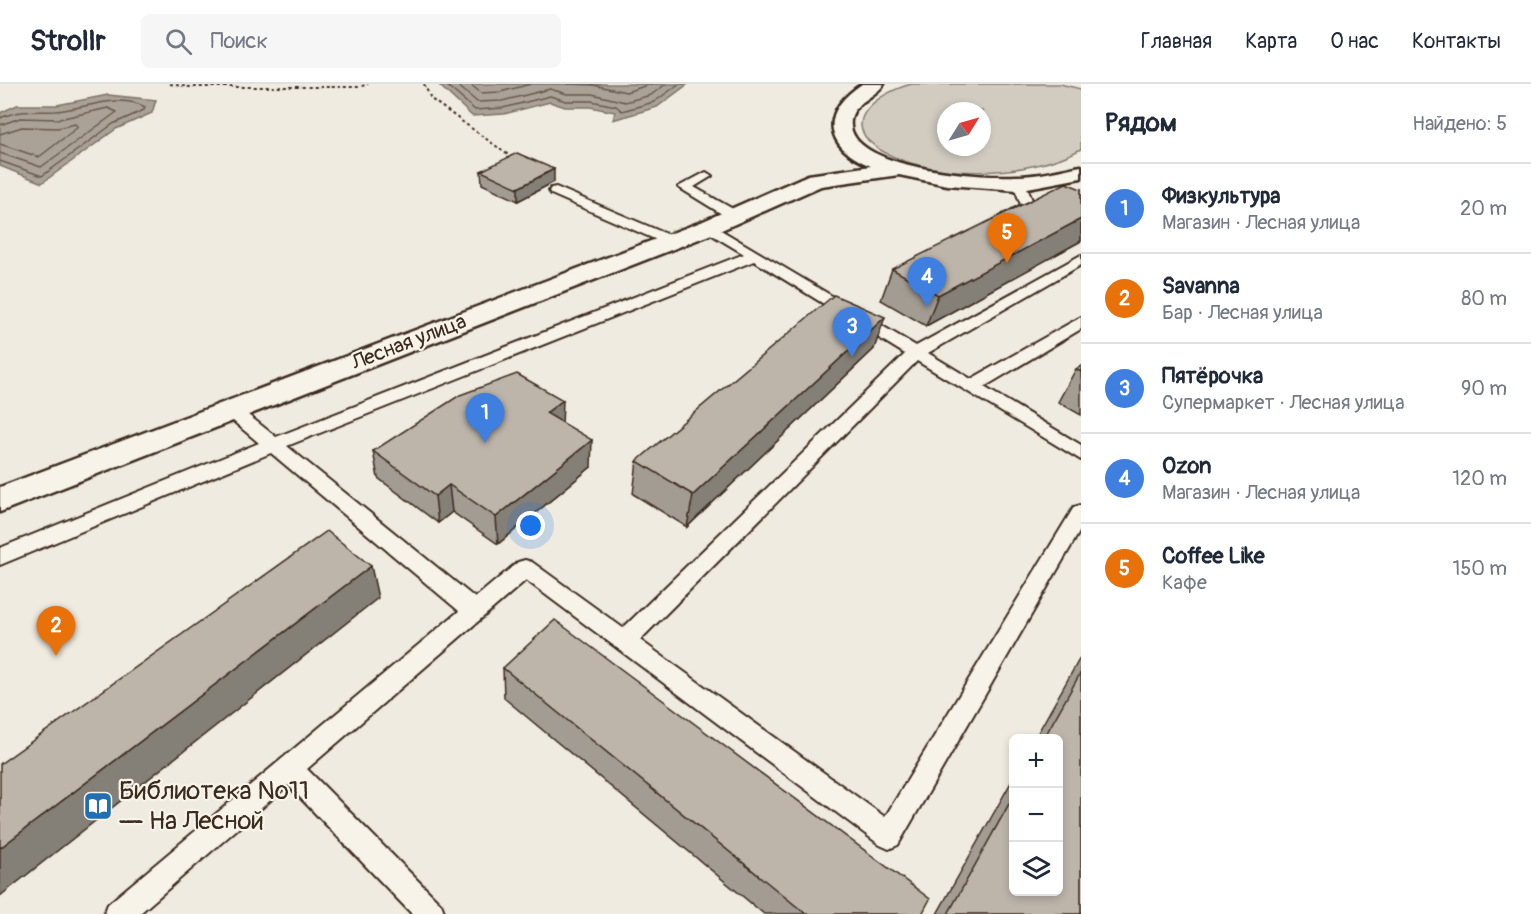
<!DOCTYPE html>
<html lang="ru">
<meta charset="utf-8">
<style>
body{margin:0;font-family:Pangolin,sans-serif;background:#f6f6f7;color:#1f2937}
.controls{position:absolute;right:18px;bottom:18px;display:grid;overflow:hidden;border-radius:9px;box-shadow:0 3px 9px #0003}
.controls button{width:54px;height:54px;display:grid;place-items:center;padding:0;border:0;border-bottom:2px solid #e0e1e3;background:#fff;color:#1f2937;font:30px sans-serif}
.compass{position:absolute;left:937px;top:18px;width:54px;height:54px;border-radius:50%;background:#fff;box-shadow:0 3px 9px #0003;rotate:53deg}
.you{position:absolute;left:531px;top:442px;width:21px;height:21px;margin:-15px;border:4px solid #fff;border-radius:50%;background:#1a73e8;box-shadow:0 0 0 9px #1a73e833}
.badge{display:grid;place-items:center;width:39px;height:39px;border-radius:50%;background:#111827;color:#fff;font-size:20px;font-weight:700}
.pin{position:absolute;translate:-50% -50px;filter:drop-shadow(0 2px 3px #0008)}
.pin::after{content:'';position:absolute;top:32px;width:21px;height:18px;background:inherit;clip-path:polygon(0 0,100% 0,50% 100%)}
.list{margin:0;padding:0;list-style:none}
h2{display:flex;justify-content:space-between;align-items:center;height:78px;margin:0;padding:0 24px;font-size:26px}
h2 small{font-size:20px;font-weight:400;color:#747a83}
.list li{display:grid;grid-template-columns:39px 1fr auto;gap:18px;align-items:center;box-sizing:border-box;height:90px;padding:0 24px;border-top:2px solid #e0e1e3}
.list b{display:block;font-size:22px;white-space:nowrap}
.list p{margin:0;font-size:20px;white-space:nowrap;color:#747a83}
.list em{font-size:20px;font-style:normal;color:#747a83}
.icon{flex:none;width:33px;height:33px;fill:none;stroke:currentColor;stroke-width:2;stroke-linecap:round;stroke-linejoin:round}
.map{position:relative;flex:none;width:1081px;height:830px;overflow:hidden}
header{display:flex;align-items:center;gap:36px;box-sizing:border-box;height:84px;padding:0 30px;background:#fff;border-bottom:2px solid #e0e1e3}
header strong{font-size:28px}
nav{display:flex;gap:33px;margin-inline-start:auto;font-size:21px}
.search{width:420px;height:54px;background:#f6f6f7;display:flex;align-items:center;gap:15px;box-sizing:border-box;padding:0 21px;border-radius:9px;color:#747a83;font-size:22px}
main{display:flex}
aside{flex:1;background:#fff}
.map>svg:first-child{display:block}
.green{fill:#d1cbc0;stroke:#867a6f;stroke-width:1.5;fill-rule:evenodd}
.water{fill:#aaa296;stroke:#7e7266;stroke-width:1.5}
.lines{fill:none;stroke-linecap:round;stroke-linejoin:round}
.shore{stroke:#675a4e;stroke-width:1.5}
.lane-casing{stroke:#3b2a1e;stroke-width:4}
.primary-casing{stroke:#3b2a1e;stroke-width:5}
.path{stroke:#3b2a1e;stroke-width:2;stroke-dasharray:3 3;stroke-linecap:butt}
.lane{fill:#f7f3e8;fill-rule:evenodd}
.primary{fill:#f7f3e8;fill-rule:evenodd}
.wall{fill:#a39c92;stroke:#3b2a1e;stroke-width:1.5}
.shaded-wall{fill:#847f77;stroke:#3b2a1e;stroke-width:1.5}
.building{fill:#bdb5aa;stroke:#3b2a1e;stroke-width:1.5}
.labels{text-anchor:middle;dominant-baseline:central;stroke-width:4.5;stroke-linejoin:round;paint-order:stroke}
.street-label{font-size:21px;fill:#3b2a1e;stroke:#f7f3e8}
.near-poi-label{font-size:26px;fill:#3b2a1e;stroke:#f7f3e8;text-anchor:start}
</style>
<header>
<strong>Strollr</strong>
<div class="search"><svg class="icon" aria-label="search" viewBox="0 0 24 24"><circle cx="10" cy="10" r="6"/><path d="M15 15l6 6"/></svg>Поиск</div>
<nav><a>Главная</a><a>Карта</a><a>О нас</a><a>Контакты</a></nav>
</header>
<main>
<div class="map">
<svg width="1081" height="830" viewBox="0 0 1081 830">
<rect width="100%" height="100%" fill="#efebe0"/>
<filter id="ink" filterUnits="userSpaceOnUse"><feTurbulence type="fractalNoise" baseFrequency=".0167" numOctaves="2"/><feDisplacementMap in="SourceGraphic" scale="12" xChannelSelector="R" yChannelSelector="G"/><feConvolveMatrix kernelMatrix="1 2 1 2 8 2 1 2 1" color-interpolation-filters="sRGB"/></filter>
<g filter="url(#ink)">
<path class="green" d="M 912,0 L 1060,0 L 1081,5 L 1081,65 C 1030,93 933,97 882,67 C 834,39 879,8 912,0 ZM 946,27 L 982,27 L 982,63 L 946,63 Z"/>
<path class="water" d="M 438,0 L 688,0 L 657,23 L 613,36 L 615,28 L 590,23 L 565,23 L 550,18 L 504,30 L 472,32 Z
M 108,11 L 156,16 L 152,29 L 116,45 L 42,99 L 0,82 L 0,29 L 17,21 L 57,21 Z"/>
<g class="lines">
<path class="shore" d="M 445,0 L 475,26 L 503,24 L 550,12 L 566,17 L 591,17 L 616,22 L 622,27 L 654,18 L 679,0
M 456,0 L 477,18 L 502,17 L 550,5 L 567,10 L 592,10 L 625,18 L 651,11 L 666,0
M 470,0 L 481,9 L 500,8 L 531,0
M 567,0 L 593,1 L 626,8 L 651,0
M 0,34 C 24,25 32,28 56,27 C 84,25 119,8 145,23 L 144,26 L 113,40 L 42,92 L 0,77
M 0,41 L 20,34 L 59,35 L 108,24 L 117,28 L 41,83 L 0,69
M 0,50 L 22,43 L 58,44 L 75,40 L 78,43 L 39,73 L 0,60"/>
<g class="lane-casing">
<path id="lane" d="M 706,88 L 712,92 L 694,103 L 740,129 L 742,132 L 740,135 L 730,135 L 678,103 Z
M 1019,95 L 1025,99 L 1035,123 L 1015,134 L 1005,134 L 1003,131 L 1021,121 L 1013,99 Z
M 556,103 L 676,154 L 678,157 L 676,160 L 666,160 L 551,110 L 549,107 L 551,104 Z
M 709,139 L 916,262 L 1081,171 L 1081,181 L 928,269 L 971,295 L 1081,233 L 1081,245 L 984,303 L 1081,361 L 1081,376 L 917,277 L 640,556 L 885,733 L 1074,423 L 1081,421 L 1081,445 L 898,761 L 889,765 L 880,761 L 526,496 L 307,685 L 441,820 L 445,830 L 412,830 L 288,701 L 139,830 L 104,830 L 108,820 L 459,527 L 271,369 L 0,481 L 0,464 L 259,359 L 226,331 L 223,327 L 226,323 L 238,323 L 276,353 L 744,170 L 704,146 L 702,143 ZM 754,177 L 905,270 L 623,544 L 532,478 L 525,476 L 518,478 L 475,514 L 287,362 Z"/>
</g>
<g class="primary-casing">
<path id="primary" d="M 862,0 L 884,0 C 875,14 854,17 851,36 C 844,86 985,94 1017,92 C 1039,92 1060,86 1081,82 L 1081,94 L 1017,106 L 947,101 L 899,91 L 821,102 L 717,148 L 0,428 L 0,403 L 701,138 L 808,91 L 871,82 C 824,63 819,28 862,0 Z"/>
</g>
<path class="path" d="M 170,0 L 189,3 L 359,3 L 368,0
M 424,0 L 431,15 L 514,75"/>
<use href="#lane" class="lane"/>
<use href="#primary" class="primary"/>
</g>
<path class="wall" d="M 481,87 L 554,98 L 518,117 L 482,100 Z
M 1081,105 L 1081,157 L 926,242 L 881,216 L 892,185 Z
M 874,265 L 687,443 L 633,410 L 637,377 Z
M 1081,282 L 1081,331 L 1058,318 L 1076,285 Z
M 562,338 L 591,383 L 498,460 L 452,428 L 438,439 L 378,394 L 373,367 Z
M 1081,572 L 1081,830 L 937,830 L 1014,693 L 1014,807 L 1059,654 L 1035,654 Z
M 503,584 L 922,830 L 764,830 L 504,614 Z"/>
<path class="shaded-wall" d="M 554,85 L 554,98 L 518,117 L 518,104 Z
M 1081,135 L 1081,157 L 926,242 L 938,211 Z
M 885,233 L 874,265 L 687,443 L 693,411 Z
M 563,316 L 562,343 L 546,329 Z
M 592,356 L 591,383 L 498,460 L 496,433 Z
M 449,401 L 452,428 L 438,439 L 435,412 Z
M 371,482 L 378,514 L 0,812 L 0,764 Z"/>
<path class="building" d="M 517,69 L 554,85 L 518,104 L 481,87 Z
M 1066,99 L 1081,105 L 1081,135 L 938,211 L 892,185 Z
M 834,211 L 885,233 L 693,411 L 637,377 Z
M 1081,282 L 1081,288 L 1076,285 Z
M 517,290 L 563,316 L 546,329 L 592,356 L 496,433 L 449,401 L 435,412 L 373,367 L 460,311 Z
M 327,447 L 371,482 L 0,764 L 0,680 Z
M 555,536 L 930,815 L 922,830 L 806,830 L 503,584 Z
M 1081,588 L 1081,830 L 948,830 L 1014,711 L 1014,807 L 1059,807 L 1059,654 L 1044,654 Z"/>
</g>
<defs>
<g id="library-square" transform="scale(1.5)"><rect x="-9" y="-9" width="18" height="18" rx="4" fill="#1f6fb2" stroke="#f7f3e8"/><path d="M-6-4Q-3-5.5-.7-3.5V5Q-3 3-6 4ZM6-4Q3-5.5 .7-3.5V5Q3 3 6 4Z" fill="#fff"/></g>
</defs>
<g fill-rule="evenodd">
<use href="#library-square" x="98" y="722"/>
</g>
<g class="labels">
<g class="street-label">
<text transform="translate(409 258) rotate(-21)">Лесная улица</text>
</g>
<g class="near-poi-label">
<text x="119" y="707">Библиотека №11<tspan x="119" dy="30">— На Лесной</tspan></text>
</g>
</g>
</svg>
<div class="controls">
<button>+</button>
<button>−</button>
<button><svg class="icon" aria-label="layers" viewBox="0 0 24 24"><path d="M12 4l9 5-9 5-9-5zM3 14l9 5 9-5"/></svg></button>
</div>
<svg class="compass" viewBox="-18 -18 36 36"><path d="M0-13l5 13h-10z" fill="#e53935"/><path d="M0 13l5-13h-10z" fill="#747a83"/></svg>
<div class="you"></div>
<div class="pin badge" style="left:485px;top:359px;background:#3f7fe0">1</div>
<div class="pin badge" style="left:56px;top:572px;background:#e8710a">2</div>
<div class="pin badge" style="left:852px;top:273px;background:#3f7fe0">3</div>
<div class="pin badge" style="left:927px;top:223px;background:#3f7fe0">4</div>
<div class="pin badge" style="left:1007px;top:179px;background:#e8710a">5</div>
</div>
<aside>
<h2>Рядом<small>Найдено: 5</small></h2>
<ul class="list">
<li><span class="badge" style="background:#3f7fe0">1</span><div><b>Физкультура</b><p>Магазин · Лесная улица</p></div><em>20 m</em></li>
<li><span class="badge" style="background:#e8710a">2</span><div><b>Savanna</b><p>Бар · Лесная улица</p></div><em>80 m</em></li>
<li><span class="badge" style="background:#3f7fe0">3</span><div><b>Пятёрочка</b><p>Супермаркет · Лесная улица</p></div><em>90 m</em></li>
<li><span class="badge" style="background:#3f7fe0">4</span><div><b>Ozon</b><p>Магазин · Лесная улица</p></div><em>120 m</em></li>
<li><span class="badge" style="background:#e8710a">5</span><div><b>Coffee Like</b><p>Кафе</p></div><em>150 m</em></li>
</ul>
</aside>
</main>
